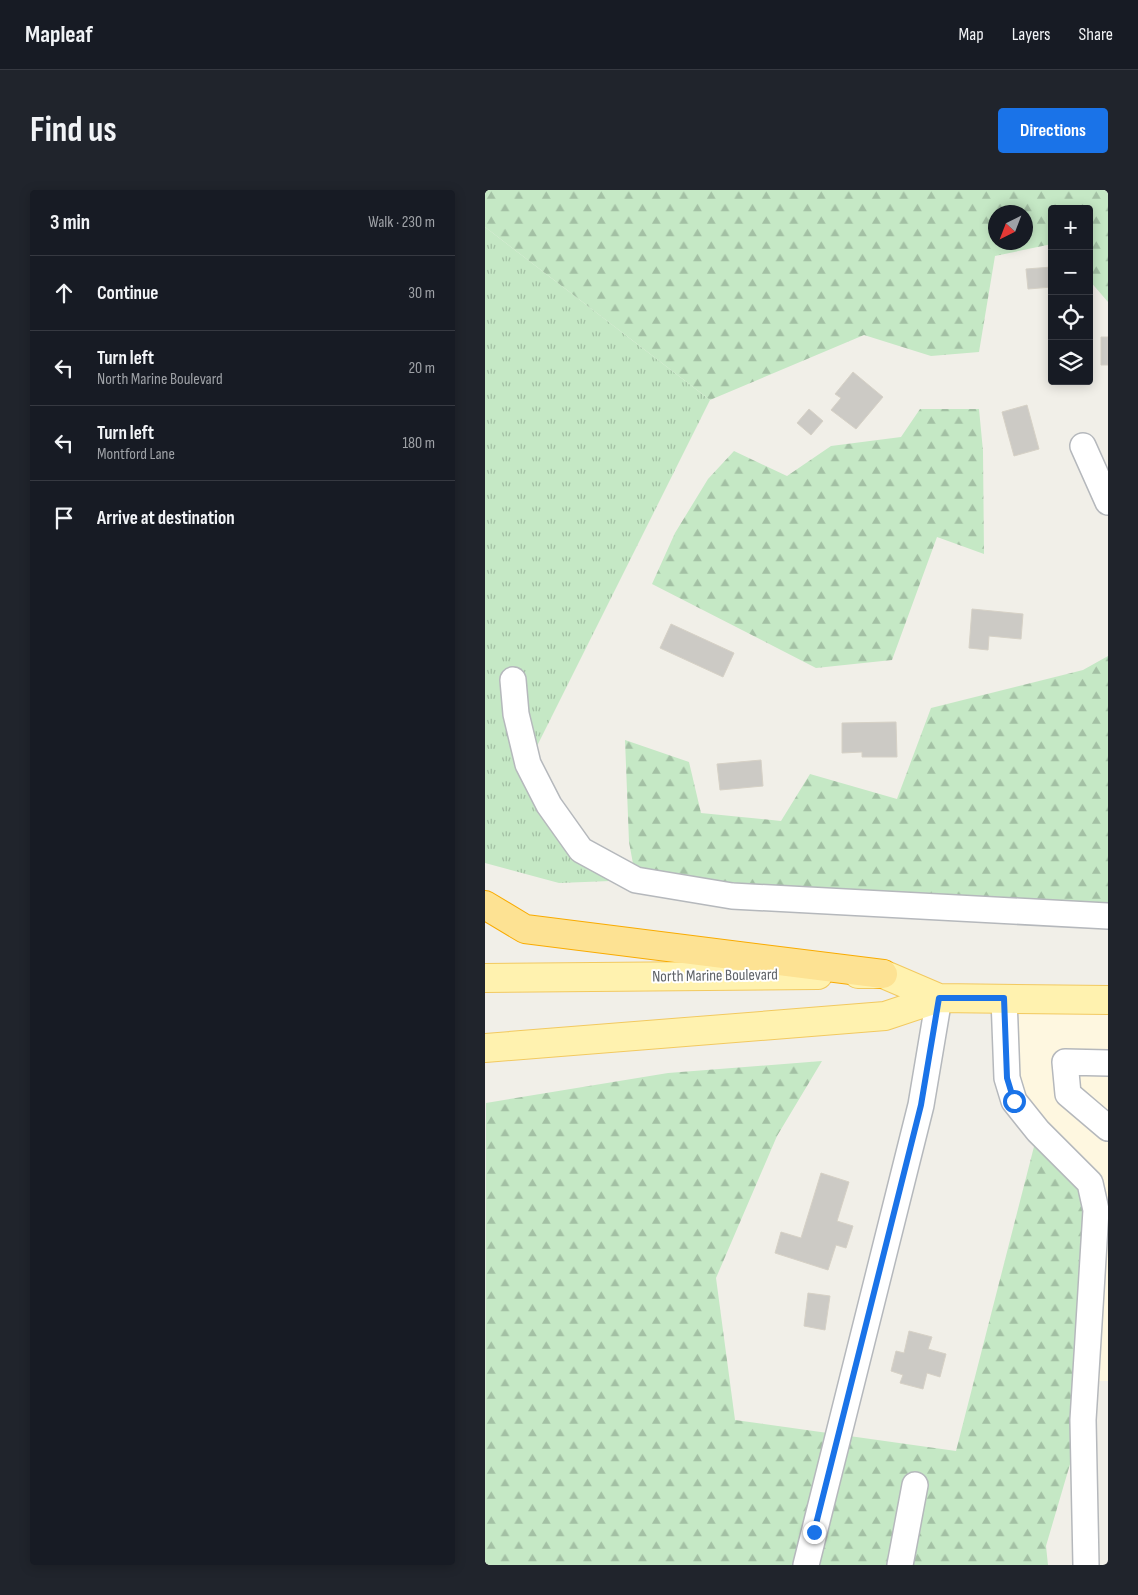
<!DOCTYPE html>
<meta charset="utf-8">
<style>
body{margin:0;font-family:"Sofia Sans Condensed",sans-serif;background:#20242c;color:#f1f3f6}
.controls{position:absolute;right:15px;top:15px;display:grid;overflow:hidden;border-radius:5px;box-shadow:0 2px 12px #0003}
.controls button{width:45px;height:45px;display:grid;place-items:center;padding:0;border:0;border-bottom:1px solid #363941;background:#171b24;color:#f1f3f6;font:25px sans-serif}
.compass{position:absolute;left:503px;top:15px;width:45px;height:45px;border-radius:50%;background:#171b24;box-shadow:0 2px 12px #0003;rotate:222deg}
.stop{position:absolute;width:15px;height:15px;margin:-11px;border:4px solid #1a73e8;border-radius:50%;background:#fff}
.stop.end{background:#1a73e8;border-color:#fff;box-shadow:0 1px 5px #0008}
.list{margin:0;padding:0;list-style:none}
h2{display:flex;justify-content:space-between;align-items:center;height:65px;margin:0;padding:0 20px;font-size:21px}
h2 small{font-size:16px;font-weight:400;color:#9ea1a6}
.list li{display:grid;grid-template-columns:32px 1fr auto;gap:15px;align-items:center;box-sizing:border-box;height:75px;padding:0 20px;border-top:1px solid #363941}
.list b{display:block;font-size:19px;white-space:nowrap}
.list p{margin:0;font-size:16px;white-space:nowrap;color:#9ea1a6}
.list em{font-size:16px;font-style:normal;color:#9ea1a6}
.icon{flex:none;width:28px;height:28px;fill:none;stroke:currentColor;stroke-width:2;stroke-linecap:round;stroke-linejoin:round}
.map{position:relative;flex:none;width:623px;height:1375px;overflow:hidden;border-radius:5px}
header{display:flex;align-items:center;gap:30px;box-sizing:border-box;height:70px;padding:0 25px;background:#171b24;border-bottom:1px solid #363941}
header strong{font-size:24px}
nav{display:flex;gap:28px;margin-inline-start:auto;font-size:18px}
.intro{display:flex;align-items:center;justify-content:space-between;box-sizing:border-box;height:120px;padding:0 30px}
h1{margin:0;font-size:35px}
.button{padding:12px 22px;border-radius:5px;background:#1a73e8;color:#fff;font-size:18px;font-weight:700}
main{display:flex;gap:30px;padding:0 30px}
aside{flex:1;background:#171b24;border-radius:5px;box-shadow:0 2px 12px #0003}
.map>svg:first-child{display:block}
.commercial{fill:#fef7e0}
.grass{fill:url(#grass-tufts)}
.forest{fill:url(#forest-firs);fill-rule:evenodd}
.building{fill:#cccac5;stroke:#d6d1c6}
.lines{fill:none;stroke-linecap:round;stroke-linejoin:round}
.minor-casing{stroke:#b5b8bc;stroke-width:28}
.major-casing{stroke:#f2c960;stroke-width:30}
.highway-casing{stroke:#f9ab00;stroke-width:30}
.minor{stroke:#fff;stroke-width:25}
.major{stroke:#fff2af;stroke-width:28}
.highway{stroke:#fde293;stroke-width:28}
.route{stroke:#1a73e8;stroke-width:6}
.labels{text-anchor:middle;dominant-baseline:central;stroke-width:4;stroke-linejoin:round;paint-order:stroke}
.street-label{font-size:16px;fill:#5f6368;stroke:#fff}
</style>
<header>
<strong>Mapleaf</strong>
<nav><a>Map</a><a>Layers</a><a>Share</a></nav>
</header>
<div class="intro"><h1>Find us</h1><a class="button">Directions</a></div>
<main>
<aside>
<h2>3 min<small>Walk · 230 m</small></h2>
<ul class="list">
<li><svg class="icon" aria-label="ahead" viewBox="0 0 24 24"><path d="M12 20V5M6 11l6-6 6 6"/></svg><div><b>Continue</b></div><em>30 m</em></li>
<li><svg class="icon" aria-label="left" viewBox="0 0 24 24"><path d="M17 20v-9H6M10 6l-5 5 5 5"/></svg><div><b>Turn left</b><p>North Marine Boulevard</p></div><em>20 m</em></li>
<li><svg class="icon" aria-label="left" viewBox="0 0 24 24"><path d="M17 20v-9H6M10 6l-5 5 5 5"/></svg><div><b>Turn left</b><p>Montford Lane</p></div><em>180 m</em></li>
<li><svg class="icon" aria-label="arrive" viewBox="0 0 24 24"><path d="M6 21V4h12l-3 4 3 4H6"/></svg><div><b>Arrive at destination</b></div></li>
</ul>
</aside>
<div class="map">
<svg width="623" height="1375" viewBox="0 0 623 1375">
<defs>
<pattern id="grass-tufts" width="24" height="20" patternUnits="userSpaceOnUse" patternTransform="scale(1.25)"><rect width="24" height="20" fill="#c5e8c5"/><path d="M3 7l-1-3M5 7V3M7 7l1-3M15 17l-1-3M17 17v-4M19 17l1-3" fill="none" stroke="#a3c0a4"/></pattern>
<pattern id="forest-firs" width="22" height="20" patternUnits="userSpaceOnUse" patternTransform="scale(1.25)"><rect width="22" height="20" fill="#c5e8c5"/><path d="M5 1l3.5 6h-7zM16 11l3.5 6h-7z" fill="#a3c0a4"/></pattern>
</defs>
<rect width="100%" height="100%" fill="#f1efe8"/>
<path class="commercial" d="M 519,808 L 623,810 L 623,1191 L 600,1191 L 611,1020 L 529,911 Z"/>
<path class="grass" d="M 0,37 L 225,210 L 43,574 L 96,660 L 151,690 L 74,693 L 0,673 Z"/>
<path class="forest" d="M 0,0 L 623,0 L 623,112 L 604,90 L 604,19 L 567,19 L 567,54 L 510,66 L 494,162 L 446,166 L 379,145 L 225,210 L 0,37 ZM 540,22 L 540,52 L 510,52 L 510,22 Z
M 435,219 L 494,219 L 498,261 L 499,364 L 452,347 L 407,470 L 331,478 L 167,394 L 190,343 L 223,289 L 249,261 L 302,286 L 346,256 L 416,247 Z
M 623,466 L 623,726 L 151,690 L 144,652 L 140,550 L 204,572 L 216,623 L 296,631 L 325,584 L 412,609 L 446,518 L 598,480 Z
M 337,871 L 292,946 L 231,1088 L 250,1230 L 471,1261 L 553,941 L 605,993 L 598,1230 L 561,1356 L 563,1375 L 0,1375 L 1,913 L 183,883 Z"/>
<path class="building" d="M 567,77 L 567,97 L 543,99 L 541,79 Z
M 616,147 L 623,147 L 623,175 L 616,175 Z
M 368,182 L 398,207 L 371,239 L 346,220 L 356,208 L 350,204 Z
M 542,215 L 554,259 L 529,266 L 517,222 Z
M 324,219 L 338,231 L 326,245 L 312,233 Z
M 487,419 L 538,424 L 536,449 L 504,446 L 503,460 L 484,458 Z
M 186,434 L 249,463 L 238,487 L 175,458 Z
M 411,532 L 412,567 L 377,567 L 377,562 L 357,563 L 357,533 Z
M 276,570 L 278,596 L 235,600 L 232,574 Z
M 336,983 L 364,992 L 352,1031 L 368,1036 L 361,1058 L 351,1055 L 343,1080 L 290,1063 L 296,1042 L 316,1048 Z
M 323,1103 L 345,1106 L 340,1140 L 319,1136 Z
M 424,1141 L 447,1147 L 443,1159 L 461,1164 L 455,1187 L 442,1183 L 438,1199 L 415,1193 L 418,1185 L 406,1181 L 411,1161 L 419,1163 Z"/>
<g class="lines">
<g class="minor-casing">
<path id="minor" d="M 598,256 L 623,312
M 28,490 L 31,524 L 43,574 L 64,615 L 96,660 L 151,690 L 247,706 L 623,726
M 519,808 L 522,888 L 529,911 L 553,941 L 605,993 L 611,1020 L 598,1230 L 601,1375
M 623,873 L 580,872 L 583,904 L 623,938
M 321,1375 L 436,915 L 454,808
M 415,1375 L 430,1295"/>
</g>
<g class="major-casing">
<path id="major" d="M 373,784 L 398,784 L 454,808
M 0,788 L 333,785
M 0,858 L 400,826 L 454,808 L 623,810"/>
</g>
<g class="highway-casing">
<path id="highway" d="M 0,715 L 40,739 L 398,784"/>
</g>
<use href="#minor" class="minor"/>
<use href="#major" class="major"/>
<use href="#highway" class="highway"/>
</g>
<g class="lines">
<path class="route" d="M 329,1342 L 436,915 L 454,808 L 519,808 L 522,888 L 529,911"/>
</g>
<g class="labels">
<g class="street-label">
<text transform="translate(230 786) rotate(-1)">North Marine Boulevard</text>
</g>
</g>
</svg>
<div class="controls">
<button>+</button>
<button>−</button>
<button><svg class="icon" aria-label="locate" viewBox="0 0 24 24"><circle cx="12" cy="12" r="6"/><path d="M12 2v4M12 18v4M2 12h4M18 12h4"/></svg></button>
<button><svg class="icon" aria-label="layers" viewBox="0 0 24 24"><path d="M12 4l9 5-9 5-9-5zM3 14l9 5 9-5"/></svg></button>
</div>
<svg class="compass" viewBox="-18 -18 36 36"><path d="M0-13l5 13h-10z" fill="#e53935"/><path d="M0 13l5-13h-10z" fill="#9ea1a6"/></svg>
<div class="stop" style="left:529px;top:911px"></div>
<div class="stop end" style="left:329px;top:1342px"></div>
</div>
</main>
